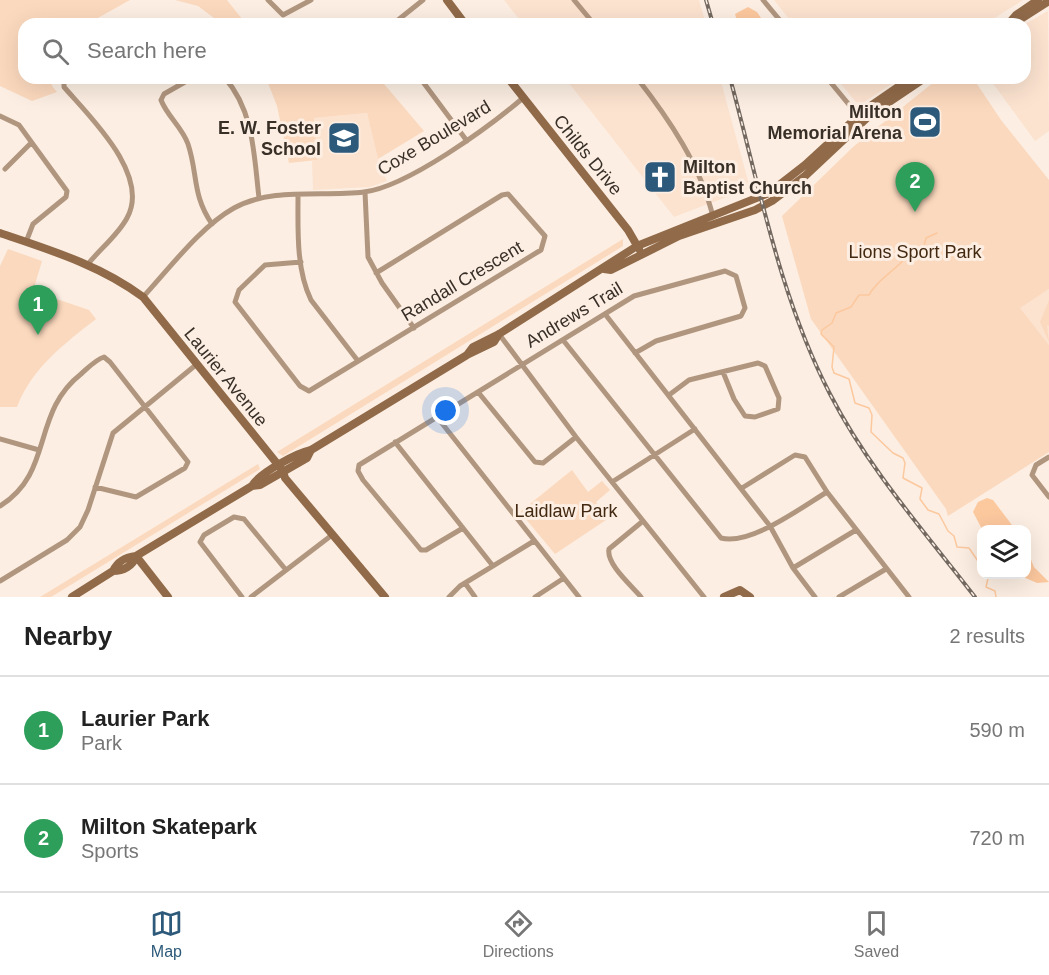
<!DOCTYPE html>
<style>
body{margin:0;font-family:Arial,sans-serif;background:#f2f2f2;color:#222}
.controls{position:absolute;right:18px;bottom:18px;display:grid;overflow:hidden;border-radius:12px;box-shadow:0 6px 24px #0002}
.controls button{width:54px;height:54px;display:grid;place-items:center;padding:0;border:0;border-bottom:2px solid #e0e0e0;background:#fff;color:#222;font:30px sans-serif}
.you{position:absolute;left:446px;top:411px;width:21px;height:21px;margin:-15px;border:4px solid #fff;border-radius:50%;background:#1a73e8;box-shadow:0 0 0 9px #1a73e833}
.badge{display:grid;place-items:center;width:39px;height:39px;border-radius:50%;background:#2d5a7a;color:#fff;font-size:20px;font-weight:700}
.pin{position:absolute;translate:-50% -50px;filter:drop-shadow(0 2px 3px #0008)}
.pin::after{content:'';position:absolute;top:32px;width:21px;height:18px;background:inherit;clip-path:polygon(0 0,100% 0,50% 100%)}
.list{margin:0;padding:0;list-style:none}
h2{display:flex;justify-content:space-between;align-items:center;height:78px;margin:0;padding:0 24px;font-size:26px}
h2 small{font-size:20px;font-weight:400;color:#767676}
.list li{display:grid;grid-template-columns:39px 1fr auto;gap:18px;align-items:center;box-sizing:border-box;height:108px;padding:0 24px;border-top:2px solid #e0e0e0}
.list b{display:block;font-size:22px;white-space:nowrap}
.list p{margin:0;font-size:20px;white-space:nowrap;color:#767676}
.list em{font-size:20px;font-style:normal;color:#767676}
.icon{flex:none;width:33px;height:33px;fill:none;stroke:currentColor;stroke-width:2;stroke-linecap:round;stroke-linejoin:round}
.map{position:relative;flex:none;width:1049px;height:597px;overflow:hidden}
.search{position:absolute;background:#fff;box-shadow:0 6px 24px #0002;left:18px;right:18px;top:18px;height:66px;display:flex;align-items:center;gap:15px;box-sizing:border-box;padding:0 21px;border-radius:18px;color:#767676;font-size:22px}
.sheet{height:294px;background:#fff}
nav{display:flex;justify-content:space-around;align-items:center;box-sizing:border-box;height:84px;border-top:2px solid #e0e0e0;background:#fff;font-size:16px;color:#767676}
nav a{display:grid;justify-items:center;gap:3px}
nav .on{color:#2d5a7a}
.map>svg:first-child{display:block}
.built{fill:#fce3d0}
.green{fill:#fbd9be}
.water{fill:#fcc89e}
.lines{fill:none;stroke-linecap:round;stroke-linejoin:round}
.stream{stroke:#fcc89e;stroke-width:1.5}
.street{stroke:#b1967f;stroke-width:5}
.secondary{stroke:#906a49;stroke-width:8}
.rail-casing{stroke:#736960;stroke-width:4}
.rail{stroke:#fceee2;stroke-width:1.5;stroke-dasharray:4.5;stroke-linecap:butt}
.labels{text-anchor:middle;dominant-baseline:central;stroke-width:6;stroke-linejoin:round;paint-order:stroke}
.poi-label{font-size:18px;font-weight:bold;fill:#382f27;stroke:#fceee2;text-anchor:end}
.street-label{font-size:18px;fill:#382f27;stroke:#fceee2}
.park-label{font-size:18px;fill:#422811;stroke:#fceee2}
</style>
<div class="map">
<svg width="1049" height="597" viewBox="0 0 1049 597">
<rect width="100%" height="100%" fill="#fceee2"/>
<path class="built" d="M 504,0 L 699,0 L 706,24 L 523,24 Z
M 774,0 L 1023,0 L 985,24 L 793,24 Z
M 1048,11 L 1049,131 L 1035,141 L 989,78 L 1025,78 L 1025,24 Z
M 565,78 L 720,78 L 750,188 L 674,217 Z
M 836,78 L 901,78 L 861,104 L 856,102 Z
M 367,113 L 378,159 L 387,181 L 370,187 L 313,190 L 312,161 L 316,160 L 313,118 Z
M 1049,289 L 1049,345 L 1019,308 Z"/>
<path class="green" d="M 0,0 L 130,0 L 87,24 L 24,24 L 24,78 L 51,78 L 52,86 L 57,92 L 32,101 L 0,86 Z
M 175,0 L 227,0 L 246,24 L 222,24 L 198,6 Z
M 266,78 L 379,78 L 424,131 L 378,159 L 367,113 L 314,118 L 317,160 L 289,163 L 277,106 Z
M 939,78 L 973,78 L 1001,120 L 1049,180 L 1049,289 L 1020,308 L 1049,345 L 1049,452 L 948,516 L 946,509 L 811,319 L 782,216 L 853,147 Z
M 623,239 L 623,246 L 283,456 L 277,452 Z
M 8,249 L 42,261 L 33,291 L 89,310 L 96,319 C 64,344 32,368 17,407 L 0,407 L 0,266 Z
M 1049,300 L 1049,326 L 1047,325 L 1049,342 L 1040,322 Z
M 258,464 L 260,469 L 51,597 L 40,597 Z
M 572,470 L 588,492 L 602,481 L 610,490 L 596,502 L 609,518 L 555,554 L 520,512 Z"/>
<path class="water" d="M 748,7 L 757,12 L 765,24 L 738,24 L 735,14 Z
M 987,498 L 993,500 L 1015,529 L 982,529 L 973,512 L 978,502 Z
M 1027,550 L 1034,567 L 1049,582 L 1037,583 L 1021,576 L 1026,574 Z"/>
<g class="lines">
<path class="stream" d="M 937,233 L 926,238 L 923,250 L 919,253 L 910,250 C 901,269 879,276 869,295 L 859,295 L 851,307 L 836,313 L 832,323 L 822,330 L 821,334 L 834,347 L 832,367 L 834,373 L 849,379 L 855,403 L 869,408 L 872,415 L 871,432 L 893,453 L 903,458 L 905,463 L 903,478 L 922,488 L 920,499 L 928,510 L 939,514 L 948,531 L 954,536 L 957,547 L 969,548 L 982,567
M 989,574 L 986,587 L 995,591 L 996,597"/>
<path class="street" d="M 268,0 L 283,15 L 311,0
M 574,0 L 594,24
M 763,0 L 783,24
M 393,24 L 423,0
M 64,78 L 64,87 C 90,117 151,175 127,218 C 118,235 100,249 88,264
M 192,78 L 164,94 L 161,100 C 167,116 182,127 188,144 C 198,174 192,195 212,224
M 225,78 C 254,111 254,156 259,198
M 420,78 L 467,141
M 637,78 C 669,119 701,166 713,217
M 827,78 L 860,118
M 0,116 L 19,125 L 67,191 L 66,197 L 33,224 L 26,242
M 5,169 L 31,143
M 365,192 L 368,257 L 382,283 L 414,328
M 298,196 C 298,230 296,269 311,300 L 358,361
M 301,262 L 265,265 L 239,290 L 235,302 L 300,386 L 309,391 L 541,250 L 545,236 L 508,194 L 502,195 L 376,273
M 143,297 C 169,269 200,227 234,208 C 272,187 322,197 364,192 C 407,187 489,127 523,98
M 605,314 L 770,526 L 793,568 L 815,597
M 499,334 L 576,437 L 704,597
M 563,340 L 721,538 C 750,546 802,507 827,492
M 478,392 L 535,462 L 543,463 L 576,437
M 669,395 L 689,380 L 758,363 L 765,366 L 779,398 L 778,409 L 755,417 L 745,416 L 734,399 L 723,372
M 437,417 L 579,597
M 0,439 L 39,450
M 395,442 L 493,566
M 1049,457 L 1036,465 L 1032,475 L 1049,497
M 612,482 L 695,429
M 742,488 L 795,455 L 805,457 L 827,492 L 909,597
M 0,506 C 54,473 31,413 81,374 C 88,368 95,360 104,357 L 110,362 L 188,462 L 185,468 L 136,497 L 95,487
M 463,528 L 426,550 L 421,550 L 363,480 L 358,471 L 359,465 L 634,296 L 725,271 L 736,276 L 745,308 L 741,316 L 656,341 L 635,353
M 793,568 L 856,530
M 0,581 L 67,540 L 80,527 L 88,510 L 113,433 L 197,364
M 465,583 L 475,597
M 242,597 L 200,542 L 204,535 L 234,517 L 244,519 L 286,570
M 251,597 L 332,535
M 449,597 L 460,586 L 534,541
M 535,597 L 564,578
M 641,597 C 631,585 606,564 609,549 L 643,521
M 839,597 L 886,569"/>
<path class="secondary" d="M 447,0 L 465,24
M 1010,22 L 1016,15 L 1038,0
M 1007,24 L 1021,19 L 1049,1
M 508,78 L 628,230 L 639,249
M 0,233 C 50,250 100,265 143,297 L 283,471 L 285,478 L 385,597
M 604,269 L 611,270 L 679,236 L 755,210 L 772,201 L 805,176 L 870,115 L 925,78
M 467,355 L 473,347 L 499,334 L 637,246 L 769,193 L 805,165 L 866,109 L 911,78
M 252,486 L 260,485 L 307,458 L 311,450
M 136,556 L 168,597
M 113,571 C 118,561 125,557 136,556 L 252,486 C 259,473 297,453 311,450 L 467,355 L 494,342 L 499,334
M 72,597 L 113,571 C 123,571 133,566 136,556
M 724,597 L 740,590 L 750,597"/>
<g class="rail-casing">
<path id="rail" d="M 706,0 L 713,24
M 730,78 C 759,184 779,296 830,394 C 868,468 924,531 975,597"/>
</g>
<use href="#rail" class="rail"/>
</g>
<defs>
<g id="stadium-square" transform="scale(1.725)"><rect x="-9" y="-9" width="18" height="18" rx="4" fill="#2d5a7a" stroke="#fceee2"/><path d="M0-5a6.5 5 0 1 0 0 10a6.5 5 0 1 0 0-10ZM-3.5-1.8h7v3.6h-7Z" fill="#fff"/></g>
<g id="school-square" transform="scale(1.725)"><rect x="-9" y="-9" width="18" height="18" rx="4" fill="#2d5a7a" stroke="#fceee2"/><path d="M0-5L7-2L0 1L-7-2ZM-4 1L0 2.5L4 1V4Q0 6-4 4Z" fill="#fff"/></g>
<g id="church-square" transform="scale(1.725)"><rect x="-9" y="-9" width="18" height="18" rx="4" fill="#2d5a7a" stroke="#fceee2"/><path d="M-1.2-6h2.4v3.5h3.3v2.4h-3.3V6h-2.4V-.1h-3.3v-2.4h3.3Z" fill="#fff"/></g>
</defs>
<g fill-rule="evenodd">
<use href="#stadium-square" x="925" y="122"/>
<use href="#school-square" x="344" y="138"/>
<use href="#church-square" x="660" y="177"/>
</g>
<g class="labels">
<g class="poi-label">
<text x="902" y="112">Milton<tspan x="902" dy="21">Memorial Arena</tspan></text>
<text x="321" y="128">E. W. Foster<tspan x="321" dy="21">School</tspan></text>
<text x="683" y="167" text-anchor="start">Milton<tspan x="683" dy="21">Baptist Church</tspan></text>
</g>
<g class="street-label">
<text transform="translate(434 138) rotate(-31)">Coxe Boulevard</text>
<text transform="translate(588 155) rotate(51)">Childs Drive</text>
<text transform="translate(462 281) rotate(-31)">Randall Crescent</text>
<text transform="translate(574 315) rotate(-31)">Andrews Trail</text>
<text transform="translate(226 377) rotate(51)">Laurier Avenue</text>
</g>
<g class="park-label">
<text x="915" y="252">Lions Sport Park</text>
<text x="566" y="511">Laidlaw Park</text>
</g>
</g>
</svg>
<div class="controls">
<button><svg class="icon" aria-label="layers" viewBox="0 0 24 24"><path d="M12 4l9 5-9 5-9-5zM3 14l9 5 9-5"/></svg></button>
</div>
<div class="you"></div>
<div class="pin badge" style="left:38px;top:335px;background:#2e9e5b">1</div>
<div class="pin badge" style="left:915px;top:212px;background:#2e9e5b">2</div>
<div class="search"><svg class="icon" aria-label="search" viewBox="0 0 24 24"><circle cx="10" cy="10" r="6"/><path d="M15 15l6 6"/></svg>Search here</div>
</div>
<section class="sheet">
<h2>Nearby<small>2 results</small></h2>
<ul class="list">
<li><span class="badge" style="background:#2e9e5b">1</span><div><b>Laurier Park</b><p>Park</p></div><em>590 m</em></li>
<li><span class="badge" style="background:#2e9e5b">2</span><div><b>Milton Skatepark</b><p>Sports</p></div><em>720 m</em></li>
</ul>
</section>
<nav>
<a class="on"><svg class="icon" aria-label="map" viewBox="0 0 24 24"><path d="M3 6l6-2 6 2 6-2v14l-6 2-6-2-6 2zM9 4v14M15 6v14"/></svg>Map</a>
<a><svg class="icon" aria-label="directions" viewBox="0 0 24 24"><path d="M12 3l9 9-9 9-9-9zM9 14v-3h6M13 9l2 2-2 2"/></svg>Directions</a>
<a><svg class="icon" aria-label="saved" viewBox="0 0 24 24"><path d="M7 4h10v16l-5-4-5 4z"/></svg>Saved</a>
</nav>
